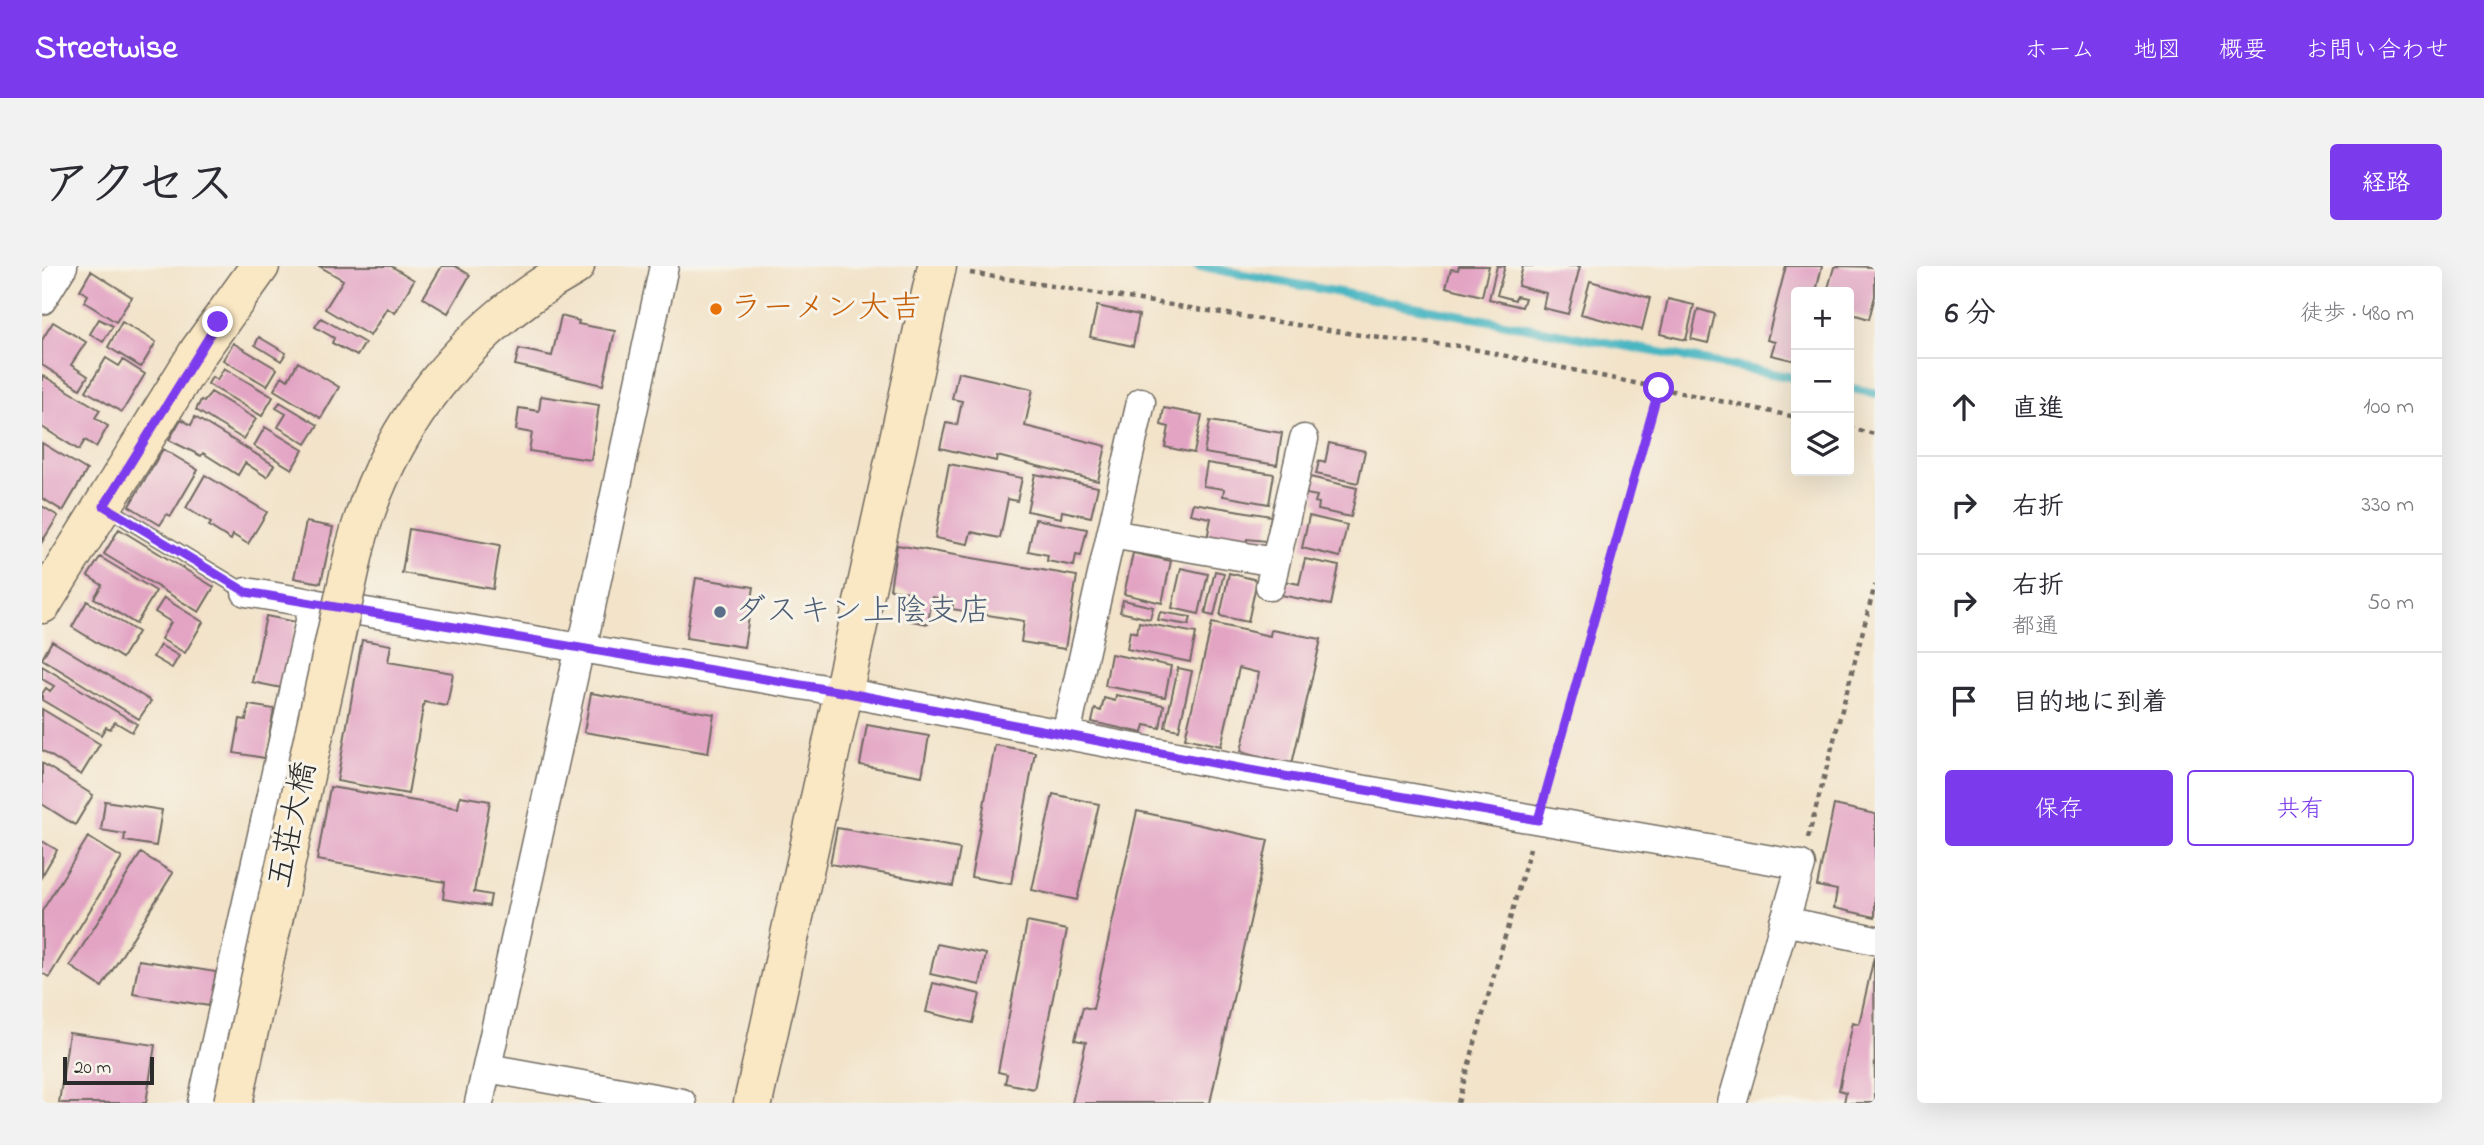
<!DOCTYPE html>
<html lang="ja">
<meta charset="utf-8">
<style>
body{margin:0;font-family:"Indie Flower","Klee One",sans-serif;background:#f2f2f3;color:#2b2b33}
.controls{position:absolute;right:21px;top:21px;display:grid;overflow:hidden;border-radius:7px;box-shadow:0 7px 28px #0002}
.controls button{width:63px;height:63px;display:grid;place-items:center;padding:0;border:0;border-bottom:2px solid #e1e1e2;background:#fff;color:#2b2b33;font:35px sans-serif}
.scale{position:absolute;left:21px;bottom:18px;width:91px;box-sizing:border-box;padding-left:7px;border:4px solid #2b2b2b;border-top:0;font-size:19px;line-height:24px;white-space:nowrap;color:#2b2b2b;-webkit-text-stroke:5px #f7f3e8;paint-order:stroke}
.stop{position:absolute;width:21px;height:21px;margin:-16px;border:5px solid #7c3aed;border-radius:50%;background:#fff}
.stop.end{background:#7c3aed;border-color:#fff;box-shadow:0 2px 7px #0008}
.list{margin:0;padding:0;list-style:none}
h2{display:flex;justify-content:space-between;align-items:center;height:91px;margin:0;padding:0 28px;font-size:30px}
h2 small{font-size:23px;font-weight:400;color:#7c7c81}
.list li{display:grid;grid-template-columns:46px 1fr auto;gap:21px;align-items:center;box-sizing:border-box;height:98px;padding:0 28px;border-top:2px solid #e1e1e2}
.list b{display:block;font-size:26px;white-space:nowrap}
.list p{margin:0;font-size:23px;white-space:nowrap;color:#7c7c81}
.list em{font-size:23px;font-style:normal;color:#7c7c81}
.actions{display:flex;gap:14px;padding:21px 28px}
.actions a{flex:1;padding:16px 0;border:2px solid #7c3aed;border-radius:7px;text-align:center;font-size:24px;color:#7c3aed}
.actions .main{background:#7c3aed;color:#fff}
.icon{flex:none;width:38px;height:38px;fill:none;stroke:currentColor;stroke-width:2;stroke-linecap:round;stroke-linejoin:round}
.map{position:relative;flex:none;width:1833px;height:837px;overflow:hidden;border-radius:7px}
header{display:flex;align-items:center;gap:42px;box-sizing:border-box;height:98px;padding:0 35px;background:#7c3aed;color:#fff}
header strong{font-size:33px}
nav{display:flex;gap:38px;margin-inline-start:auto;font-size:24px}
.intro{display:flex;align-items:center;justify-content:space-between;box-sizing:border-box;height:168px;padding:0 42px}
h1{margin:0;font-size:49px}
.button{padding:18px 32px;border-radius:7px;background:#7c3aed;color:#fff;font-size:24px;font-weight:700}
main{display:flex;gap:42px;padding:0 42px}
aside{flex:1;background:#fff;border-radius:7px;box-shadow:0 7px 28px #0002}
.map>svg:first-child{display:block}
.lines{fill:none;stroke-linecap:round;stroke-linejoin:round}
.stream{stroke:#48b6c2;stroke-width:9}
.building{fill:#e3a4c4}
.lane-casing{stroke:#716b62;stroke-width:17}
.street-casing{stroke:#716b62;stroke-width:31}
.secondary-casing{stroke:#716b62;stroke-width:41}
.path{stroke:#716b62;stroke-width:4.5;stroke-dasharray:5 5;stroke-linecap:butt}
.lane{stroke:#fff;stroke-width:14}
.street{stroke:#fff;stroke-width:28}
.secondary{stroke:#fae7c3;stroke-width:38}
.secondary-bridge-casing{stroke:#716b62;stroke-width:41;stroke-linecap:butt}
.secondary-bridge{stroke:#fae7c3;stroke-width:38}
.route{stroke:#7c3aed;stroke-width:9}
.food-dot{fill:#e8710a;stroke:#f7f3e8;stroke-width:2.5}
.service-dot{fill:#5c6f8a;stroke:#f7f3e8;stroke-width:2.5}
.labels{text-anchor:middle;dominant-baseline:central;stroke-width:6;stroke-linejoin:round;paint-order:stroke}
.food-label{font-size:32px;fill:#c56008;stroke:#f7f3e8;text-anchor:start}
.service-label{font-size:32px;fill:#4e5e75;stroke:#f7f3e8;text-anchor:start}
.street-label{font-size:32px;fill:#2b2b2b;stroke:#f7f3e8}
</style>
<header>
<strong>Streetwise</strong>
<nav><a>ホーム</a><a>地図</a><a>概要</a><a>お問い合わせ</a></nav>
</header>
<div class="intro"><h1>アクセス</h1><a class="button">経路</a></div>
<main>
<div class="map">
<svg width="1833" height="837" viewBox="0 0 1833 837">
<rect width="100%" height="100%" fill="#f7f3e8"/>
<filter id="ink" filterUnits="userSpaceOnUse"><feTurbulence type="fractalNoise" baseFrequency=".0143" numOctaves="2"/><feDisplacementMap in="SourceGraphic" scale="14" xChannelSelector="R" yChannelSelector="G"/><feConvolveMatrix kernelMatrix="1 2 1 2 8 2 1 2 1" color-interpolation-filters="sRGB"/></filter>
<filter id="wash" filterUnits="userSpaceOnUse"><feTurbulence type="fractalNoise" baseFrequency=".00686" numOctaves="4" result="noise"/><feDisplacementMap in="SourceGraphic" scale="28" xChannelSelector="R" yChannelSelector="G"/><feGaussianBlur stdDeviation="1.57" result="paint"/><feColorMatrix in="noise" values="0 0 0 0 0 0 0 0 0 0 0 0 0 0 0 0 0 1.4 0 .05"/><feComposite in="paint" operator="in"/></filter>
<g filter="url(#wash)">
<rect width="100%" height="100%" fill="#f2e3c9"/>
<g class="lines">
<path class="stream" d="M 1156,0 L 1754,112
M 1807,122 L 1833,127"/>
</g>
<g id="blocks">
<path class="building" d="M 277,0 L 349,0 L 372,14 L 353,47 L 345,42 L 328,70 L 283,43 L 301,14 Z
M 400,0 L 413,0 L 428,9 L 406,47 L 381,32 Z
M 1417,0 L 1447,0 L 1440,30 L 1404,21 L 1409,3 L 1416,4 Z
M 1455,0 L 1463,0 L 1455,29 L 1473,34 L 1474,30 L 1483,32 L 1480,41 L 1447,33 Z
M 1481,0 L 1538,0 L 1526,48 L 1501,42 L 1504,27 L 1476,20 Z
M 1744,0 L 1780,0 L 1774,26 L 1754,26 L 1754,95 L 1729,89 L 1733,76 L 1725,74 Z
M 1796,0 L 1833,1 L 1833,30 L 1827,53 L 1807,47 L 1807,26 L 1785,26 L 1792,1 Z
M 49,5 L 90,31 L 74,56 L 42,36 L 46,29 L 38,24 Z
M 1548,15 L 1608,32 L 1600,64 L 1539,48 Z
M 1626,33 L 1652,39 L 1644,74 L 1618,68 Z
M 1055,40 L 1097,49 L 1091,80 L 1048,71 Z
M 1656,43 L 1673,48 L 1666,77 L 1649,73 Z
M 519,50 L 537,55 L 536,58 L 573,65 L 561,119 L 473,99 L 477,83 L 510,90 Z
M 279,52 L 323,77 L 315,90 L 290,77 L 292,72 L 273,61 Z
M 57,53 L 71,60 L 61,76 L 48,68 Z
M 11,56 L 44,76 L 29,99 L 46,110 L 38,123 L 0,99 L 0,74 Z
M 80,56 L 114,76 L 99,101 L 66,81 Z
M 217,71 L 244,87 L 239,95 L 213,79 Z
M 191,77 L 235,103 L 225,120 L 181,94 Z
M 64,92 L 77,100 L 81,94 L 103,108 L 80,146 L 44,125 Z
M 256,96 L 297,121 L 279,152 L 232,124 L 240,110 L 246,114 Z
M 182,102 L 231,131 L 220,150 L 166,118 L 170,111 L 175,114 Z
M 916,106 L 991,123 L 983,160 L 1064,180 L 1056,215 L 955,190 L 954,195 L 898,182 L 904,157 L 915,159 L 920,135 L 910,133 Z
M 0,109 L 58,144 L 53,152 L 66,160 L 54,181 L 43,174 L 37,184 L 0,161 Z
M 169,126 L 214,153 L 201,173 L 154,144 L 159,134 L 162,136 Z
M 499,130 L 557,139 L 549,194 L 487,185 L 490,167 L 474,164 L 477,142 L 497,145 Z
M 238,136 L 276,159 L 264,178 L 236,161 L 244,148 L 234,142 Z
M 1122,142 L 1160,149 L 1152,187 L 1123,181 L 1127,161 L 1119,159 Z
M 153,151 L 232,199 L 225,211 L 203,197 L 196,209 L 161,187 L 159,190 L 127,174 L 139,153 L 149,159 Z
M 1168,155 L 1240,167 L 1235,199 L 1162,187 Z
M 223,161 L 261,184 L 250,203 L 212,180 Z
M 0,177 L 45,204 L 21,245 L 0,232 Z
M 1287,177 L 1323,185 L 1316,217 L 1274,208 L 1277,195 L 1283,197 Z
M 121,183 L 156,204 L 129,250 L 125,248 L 118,259 L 87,240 Z
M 1165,197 L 1232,208 L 1227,238 L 1181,230 L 1182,223 L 1161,220 Z
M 907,198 L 980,212 L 975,235 L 966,233 L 958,272 L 929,266 L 926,278 L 893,272 Z
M 993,208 L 1056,221 L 1049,251 L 1020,245 L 1019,252 L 985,245 Z
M 163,209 L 225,246 L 206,278 L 191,269 L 189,274 L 167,260 L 169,257 L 144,242 Z
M 1268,211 L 1315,222 L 1309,251 L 1276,244 L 1277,237 L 1273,236 L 1275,230 L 1264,228 Z
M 1151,237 L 1229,250 L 1224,275 L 1205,273 L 1204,280 L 1165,273 L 1169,252 L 1148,248 Z
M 0,240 L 16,250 L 0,276 Z
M 1267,250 L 1305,259 L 1298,291 L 1260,282 Z
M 993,253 L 1045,263 L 1039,290 L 1034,289 L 1032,300 L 1005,295 L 1006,289 L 986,285 Z
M 264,256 L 291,261 L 279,317 L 252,312 Z
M 77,263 L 172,321 L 157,346 L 62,288 Z
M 367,263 L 458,279 L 451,323 L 360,307 Z
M 855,279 L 1035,310 L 1023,383 L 979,376 L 982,355 L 910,343 L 912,334 L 890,331 L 886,358 L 864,354 L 868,326 L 848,323 Z
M 1091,287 L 1129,295 L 1120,337 L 1082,328 Z
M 58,291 L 114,325 L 94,358 L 52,332 L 60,319 L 46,310 Z
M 1263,293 L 1297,300 L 1289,339 L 1239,329 L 1242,315 L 1257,318 Z
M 1139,302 L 1166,308 L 1157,348 L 1130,342 Z
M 1173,305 L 1182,307 L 1172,350 L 1163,348 Z
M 1187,307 L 1215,314 L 1206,356 L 1178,350 Z
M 654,312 L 712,321 L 702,381 L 644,372 Z
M 122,332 L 161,356 L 143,387 L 119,373 L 129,356 L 113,346 Z
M 1081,334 L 1111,341 L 1108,353 L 1078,346 Z
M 45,335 L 96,366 L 80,392 L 30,361 Z
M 1118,346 L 1149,351 L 1147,359 L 1116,354 Z
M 224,350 L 254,356 L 240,422 L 210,416 Z
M 1097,356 L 1154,367 L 1148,396 L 1085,383 L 1088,365 L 1095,367 Z
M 1170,357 L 1228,370 L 1229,364 L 1279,373 L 1250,498 L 1199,485 L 1217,407 L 1197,402 L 1179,480 L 1143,472 Z
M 320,374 L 349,379 L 346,396 L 411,407 L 405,440 L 382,436 L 366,528 L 295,515 Z
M 10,375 L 109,435 L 97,453 L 0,393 Z
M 118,379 L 137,390 L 130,402 L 111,391 Z
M 1069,388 L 1129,400 L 1123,431 L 1063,420 Z
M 0,400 L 95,458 L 90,466 L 73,456 L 68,463 L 64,461 L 59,469 L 0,434 L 0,428 L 4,422 L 8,425 L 12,420 L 0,413 Z
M 1136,402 L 1150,405 L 1137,464 L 1123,461 Z
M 549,427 L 672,448 L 666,487 L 542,466 Z
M 1074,429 L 1122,439 L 1118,462 L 1103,459 L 1101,467 L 1050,456 L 1053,443 L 1059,445 L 1062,432 L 1073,435 Z
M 207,439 L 232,443 L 223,492 L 192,487 L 198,453 L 204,454 Z
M 0,443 L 58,478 L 39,509 L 0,484 Z
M 825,459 L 887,470 L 880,510 L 818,499 Z
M 953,479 L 993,486 L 969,618 L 929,611 Z
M 0,497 L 51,529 L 33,559 L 0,538 Z
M 288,521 L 416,542 L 418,530 L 448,535 L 432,626 L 449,629 L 447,640 L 401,633 L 403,616 L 275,594 Z
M 1011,528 L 1057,538 L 1035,634 L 990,624 Z
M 63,535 L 120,544 L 114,580 L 82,575 L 83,568 L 59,564 Z
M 1792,539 L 1833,548 L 1833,651 L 1792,642 L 1795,624 L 1775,620 Z
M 1095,545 L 1226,574 L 1168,837 L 1030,837 L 1044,776 L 1033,774 L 1041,741 L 1051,743 Z
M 795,562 L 918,583 L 911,620 L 788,598 Z
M 46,571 L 80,592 L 7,711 L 0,707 L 0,645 Z
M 0,575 L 15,584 L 0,610 Z
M 99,587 L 131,607 L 60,721 L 28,700 Z
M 985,656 L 1025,664 L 992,823 L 963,817 L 965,808 L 956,806 Z
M 895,678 L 944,688 L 938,719 L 888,708 Z
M 1832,691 L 1833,837 L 1802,837 L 1804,826 L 1797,824 L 1811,756 L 1817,758 Z
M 97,694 L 174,706 L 168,740 L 91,728 Z
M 891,717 L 938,728 L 931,757 L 884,746 Z
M 27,767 L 113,779 L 104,837 L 17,837 Z"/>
</g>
</g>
<g filter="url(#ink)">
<use href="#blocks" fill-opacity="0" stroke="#716b62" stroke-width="2"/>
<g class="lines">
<g class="lane-casing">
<path id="lane" d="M 62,240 L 204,326"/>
</g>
<g class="street-casing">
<path id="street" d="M 0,34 L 21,0
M 1069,268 L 1233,296
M 1228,320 L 1262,173
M 204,326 L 801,426 L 1202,503 L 1759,599 L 1690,837
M 1024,468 L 1099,136
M 1742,655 L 1833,674
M 445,802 L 640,837
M 160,837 L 272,337
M 437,837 L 538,381 L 544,364 L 622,0"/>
</g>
<g class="secondary-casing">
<path id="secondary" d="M 313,282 C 344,161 425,60 533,0
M 0,338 L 157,85 L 218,0
M 711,837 L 895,0"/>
</g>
<path class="path" d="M 928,7 L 1350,74 L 1417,80 L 1754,151
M 1807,162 L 1833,168
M 1504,526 L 1617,122
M 1766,572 L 1833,319
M 1416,837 L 1488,582"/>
<use href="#lane" class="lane"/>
<use href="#street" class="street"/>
<use href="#secondary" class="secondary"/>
<g class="secondary-bridge-casing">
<path id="secondary-bridge" d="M 191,837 L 313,282"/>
</g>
<use href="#secondary-bridge" class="secondary-bridge"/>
</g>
</g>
<g class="lines" filter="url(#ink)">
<path class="route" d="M 176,56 L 62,240 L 204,326 L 801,426 L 1202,503 L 1496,554 L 1617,122"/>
</g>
<circle class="food-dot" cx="674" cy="43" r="7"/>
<circle class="service-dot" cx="678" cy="346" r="7"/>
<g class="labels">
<g class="food-label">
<text x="688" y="43">ラーメン大吉</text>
</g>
<g class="service-label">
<text x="692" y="346">ダスキン上陰支店</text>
</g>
<g class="street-label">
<text transform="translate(252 559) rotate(-78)">五荘大橋</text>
</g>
</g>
</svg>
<div class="controls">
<button>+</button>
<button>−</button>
<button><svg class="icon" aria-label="layers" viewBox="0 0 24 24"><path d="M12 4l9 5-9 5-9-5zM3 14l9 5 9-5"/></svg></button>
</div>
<div class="scale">20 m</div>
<div class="stop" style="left:1617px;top:122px"></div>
<div class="stop end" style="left:176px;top:56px"></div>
</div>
<aside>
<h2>6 分<small>徒歩 · 480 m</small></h2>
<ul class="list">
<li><svg class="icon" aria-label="ahead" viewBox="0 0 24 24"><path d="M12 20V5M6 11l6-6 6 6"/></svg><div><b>直進</b></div><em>100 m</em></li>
<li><svg class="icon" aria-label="right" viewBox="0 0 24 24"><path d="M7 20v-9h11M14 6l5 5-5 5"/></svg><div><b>右折</b></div><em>330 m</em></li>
<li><svg class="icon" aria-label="right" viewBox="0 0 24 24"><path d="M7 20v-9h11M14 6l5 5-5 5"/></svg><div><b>右折</b><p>都通</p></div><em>50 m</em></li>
<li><svg class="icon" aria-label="arrive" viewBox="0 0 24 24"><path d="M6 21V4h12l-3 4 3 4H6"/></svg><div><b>目的地に到着</b></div></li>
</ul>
<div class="actions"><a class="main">保存</a><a>共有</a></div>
</aside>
</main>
